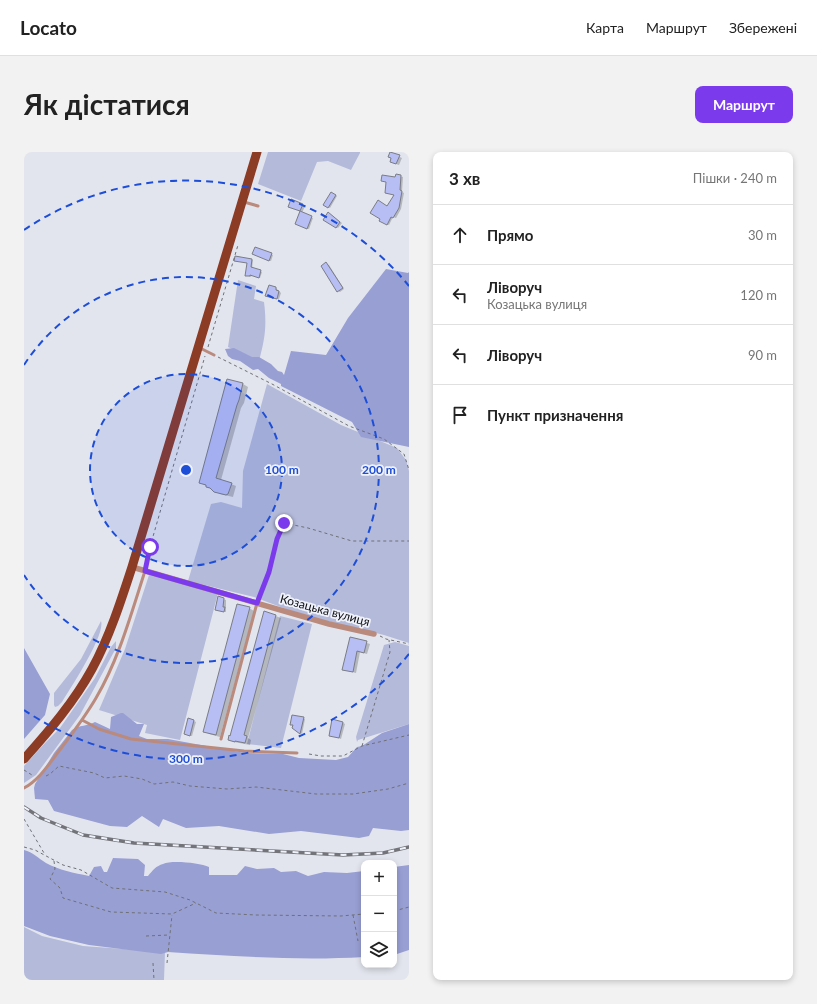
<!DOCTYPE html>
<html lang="uk">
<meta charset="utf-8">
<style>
body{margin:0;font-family:Lato,sans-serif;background:#f2f2f2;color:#222}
.controls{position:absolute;right:12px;bottom:12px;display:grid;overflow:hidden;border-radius:8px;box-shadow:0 2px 6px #0003}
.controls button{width:36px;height:36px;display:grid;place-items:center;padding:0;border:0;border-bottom:1px solid #e0e0e0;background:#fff;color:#222;font:20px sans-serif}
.stop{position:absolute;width:12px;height:12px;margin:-9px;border:3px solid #7c3aed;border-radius:50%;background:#fff}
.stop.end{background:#7c3aed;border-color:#fff;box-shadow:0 1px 4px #0008}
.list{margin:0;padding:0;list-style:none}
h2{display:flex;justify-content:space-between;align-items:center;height:52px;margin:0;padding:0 16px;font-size:17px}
h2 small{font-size:13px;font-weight:400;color:#767676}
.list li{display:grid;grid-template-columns:26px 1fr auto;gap:12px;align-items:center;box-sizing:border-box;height:60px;padding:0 16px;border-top:1px solid #e0e0e0}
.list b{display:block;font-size:15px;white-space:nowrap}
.list p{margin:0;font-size:13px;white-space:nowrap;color:#767676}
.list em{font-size:13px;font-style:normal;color:#767676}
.icon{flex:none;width:22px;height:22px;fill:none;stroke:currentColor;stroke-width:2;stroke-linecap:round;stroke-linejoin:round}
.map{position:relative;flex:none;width:385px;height:828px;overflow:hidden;border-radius:8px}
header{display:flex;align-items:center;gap:24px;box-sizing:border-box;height:56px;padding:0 20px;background:#fff;border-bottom:1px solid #e0e0e0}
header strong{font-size:19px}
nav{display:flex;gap:22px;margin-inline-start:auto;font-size:14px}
.intro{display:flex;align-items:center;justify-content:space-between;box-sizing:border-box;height:96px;padding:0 24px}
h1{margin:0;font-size:28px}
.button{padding:10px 18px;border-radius:8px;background:#7c3aed;color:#fff;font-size:14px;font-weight:700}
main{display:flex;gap:24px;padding:0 24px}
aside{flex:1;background:#fff;border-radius:8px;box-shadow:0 2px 6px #0003}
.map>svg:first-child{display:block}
.green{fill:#b4bada}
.forest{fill:#989fd3}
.shadow{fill:#0003}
.building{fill:#b6bef4;stroke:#7a7c84}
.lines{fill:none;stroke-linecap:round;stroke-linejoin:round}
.path{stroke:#6f7076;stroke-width:1;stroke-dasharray:3 3;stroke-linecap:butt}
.service{stroke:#ba8a7d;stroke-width:3}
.minor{stroke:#ba8a7d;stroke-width:5.5}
.primary{stroke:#8c3b25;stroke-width:9}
.rail-casing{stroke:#73747a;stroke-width:3.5}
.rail{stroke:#f0f2fb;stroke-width:2;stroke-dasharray:6;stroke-linecap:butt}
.route{stroke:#7c3aed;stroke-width:5}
.ring{fill:none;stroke:#1d4ed8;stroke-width:2;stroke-dasharray:7 5}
.labels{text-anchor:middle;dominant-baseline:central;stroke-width:3.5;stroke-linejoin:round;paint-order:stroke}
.street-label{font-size:12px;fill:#0e0f12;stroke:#f0f2fb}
.centre{fill:#1d4ed8;stroke:#f0f2fb;stroke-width:2}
.ring-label{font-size:12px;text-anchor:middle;font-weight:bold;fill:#1d4ed8;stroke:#f0f2fb;stroke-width:3.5;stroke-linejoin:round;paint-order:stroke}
</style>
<header>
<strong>Locato</strong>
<nav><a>Карта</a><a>Маршрут</a><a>Збережені</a></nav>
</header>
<div class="intro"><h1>Як дістатися</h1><a class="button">Маршрут</a></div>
<main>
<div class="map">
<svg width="385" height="828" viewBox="0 0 385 828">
<rect width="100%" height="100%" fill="#e3e5ee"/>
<path class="green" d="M 244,0 L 336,0 L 336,1 L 327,18 L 304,9 L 293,10 L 277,49 L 234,32 Z
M 214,128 L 232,134 L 230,147 L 240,150 C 243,174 241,186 235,209 L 204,195 Z
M 243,232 L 317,273 L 373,296 L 382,308 L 385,319 L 385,491 L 360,483 L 278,463 L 230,445 L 164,429 L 187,352 L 197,350 L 218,356 L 219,319 Z
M 125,423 L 194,441 L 156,588 L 121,581 L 123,573 L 75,558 L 101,497 Z
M 256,464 L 288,472 L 257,596 L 223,592 Z
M 77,469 C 82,482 46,537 38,550 L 34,554 L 31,555 L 30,553 L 30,541 L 57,507 Z
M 92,489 L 92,496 L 56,563 L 12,623 L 0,631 L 0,614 L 21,591 L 36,576 L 71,526 L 87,495 Z
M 371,490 L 385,494 L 385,572 L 334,588 L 333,590 L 332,585 L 360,493 Z
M 0,775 L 18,784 L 59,794 L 141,800 L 140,828 L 0,828 Z"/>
<path class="forest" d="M 362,117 L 384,121 L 385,120 L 385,295 L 337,285 L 328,270 L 257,234 L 257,232 L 245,226 L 234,217 L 229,218 L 216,209 L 208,207 L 204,204 L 201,197 L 210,196 L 228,205 L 235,205 L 247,212 L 254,219 L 258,220 L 260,223 L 267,199 L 302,203 L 324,166 Z
M 0,496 L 26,542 L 21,563 L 0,587 Z
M 97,561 L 99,561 L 113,572 L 120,572 L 115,584 L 123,587 L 144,587 L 221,601 L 259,602 L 275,606 L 312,608 L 324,605 L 333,595 L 338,594 L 358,581 L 385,572 L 385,678 L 377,679 L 349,676 L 345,684 L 335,686 L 277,679 L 245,682 L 195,674 L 162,676 L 139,667 L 135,675 L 118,664 L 103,675 L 86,674 L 30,659 L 24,648 L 11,647 L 10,636 L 11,632 L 30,601 L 48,578 C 55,573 64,574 71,570 L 86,577 L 87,565 Z
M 0,698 C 9,700 14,706 22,711 C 35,718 50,721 65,724 L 70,715 L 77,714 L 80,720 L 83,720 L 89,706 L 114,707 L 121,713 L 120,724 L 124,724 C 129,718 132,714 139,712 C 148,708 176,711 185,715 L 185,723 L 213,723 L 221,714 L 233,717 L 250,716 L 257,720 L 272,719 L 284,724 L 300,720 L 323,721 L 340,719 L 340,805 C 274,809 209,804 144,800 L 137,802 L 65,793 L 26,784 L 0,774 Z
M 385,713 L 385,798 L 370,803 L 370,715 Z"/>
<path class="shadow" d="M 367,1 L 378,6 L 375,13 L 369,11 Z
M 373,23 L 379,25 L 378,40 L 380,41 L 377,57 L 372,66 L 369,65 L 365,73 L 357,69 L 371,43 L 362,41 L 363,30 L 358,28 L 372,26 Z
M 308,41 L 313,44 L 306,56 L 300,53 Z
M 279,53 L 281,54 L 278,61 L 289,66 L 285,77 L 274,73 L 277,59 L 267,55 Z
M 307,63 L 318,71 L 314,76 L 300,67 Z
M 247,102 L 249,103 L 247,109 L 243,108 Z
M 227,108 L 229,108 L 228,117 L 238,120 L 236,126 L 228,123 L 227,125 L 222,123 L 224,111 Z
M 302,112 L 305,113 L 320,137 L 316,140 L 314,139 Z
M 252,136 L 257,141 L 255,147 L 242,144 Z
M 204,228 L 219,232 L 224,235 L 220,251 L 217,256 L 197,328 L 212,334 L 209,345 L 196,342 L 176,330 Z
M 199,447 L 202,448 L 202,460 L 194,458 Z
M 225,456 L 230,459 L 196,585 L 185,582 L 180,579 Z
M 241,460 L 257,466 L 224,586 L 227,588 L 226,593 L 210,590 L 205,588 Z
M 327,486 L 346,492 L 343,502 L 336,500 L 332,521 L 320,518 Z
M 279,566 L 281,567 L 278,582 L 267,572 Z
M 170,569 L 172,570 L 168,584 L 163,583 Z
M 318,570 L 321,572 L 317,587 L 306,583 Z"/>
<path class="building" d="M 366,0 L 376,3 L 372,12 L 366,10 L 367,6 L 364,5 Z
M 372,22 L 377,23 L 376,38 L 378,39 L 375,56 L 369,66 L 367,65 L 363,73 L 355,69 L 356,67 L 346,61 L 354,48 L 363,54 L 370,43 L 361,41 L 362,30 L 357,29 L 358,23 L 371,25 Z
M 307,40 L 312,43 L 304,56 L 299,53 Z
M 267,47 L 279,52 L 276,59 L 288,64 L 283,77 L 271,72 L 276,59 L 264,55 Z
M 304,60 L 316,70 L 312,76 L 299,68 Z
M 231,95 L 248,101 L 245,109 L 228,102 Z
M 211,104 L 228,107 L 227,115 L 237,118 L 235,126 L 226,123 L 226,124 L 221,124 L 223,111 L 210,109 Z
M 302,110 L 319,136 L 313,140 L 297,114 Z
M 245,133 L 252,135 L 252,138 L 255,139 L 253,147 L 241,144 Z
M 203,227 L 219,231 L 215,248 L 213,253 L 192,326 L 208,331 L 204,342 L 202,343 L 190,340 L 186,336 L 182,335 L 182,333 L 175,331 Z
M 194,444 L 200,446 L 199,455 L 201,455 L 200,460 L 191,458 Z
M 213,452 L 226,455 L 192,583 L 179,580 Z
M 240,459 L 252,463 L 220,583 L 223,584 L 221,591 L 211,589 L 211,590 L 204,588 L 205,583 L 206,584 Z
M 326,485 L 343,489 L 340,501 L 333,499 L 329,520 L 318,518 Z
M 268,563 L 280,565 L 276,582 L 268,576 L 269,573 L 266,573 Z
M 164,566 L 170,568 L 166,584 L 160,582 Z
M 308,567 L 319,570 L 315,586 L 305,584 Z"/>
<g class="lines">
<path class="path" d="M 184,195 L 214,93
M 194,205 L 248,232 L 325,274 L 360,287 L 380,302 L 385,318
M 122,413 L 126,395 L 181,204
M 235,445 L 245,420 L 253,387 L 260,371 L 284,376 L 328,389 L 385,389
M 356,484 L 362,487 L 385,492
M 338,594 L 366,500 L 365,488
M 285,602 L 297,604 L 319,604 L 338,594 L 385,583
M 0,618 L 8,623
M 22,624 L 26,622 L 35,614 L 70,621 L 81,626 L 100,624 L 118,627 L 130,632 L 149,630 L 166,634 L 203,637 L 232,635 L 292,642 L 329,642 L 364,637 L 385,631
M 0,667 L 20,701
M 0,695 L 11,698 L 39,713 L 57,718 L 88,736 L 141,740 L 166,748 L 192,761 L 232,763 L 317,764 L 340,762
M 30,709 L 31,717 L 26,727 L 36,736 L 39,746 L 87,760 L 148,762 L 172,751
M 370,759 L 385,755
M 329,763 L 334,789
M 122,784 L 145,783
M 129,811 L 130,828
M 143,811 L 148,763"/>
<path class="service" d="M 220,50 L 234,54
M 176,196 L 190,203
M 58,568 L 75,577 L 107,587 L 220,599 L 273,601
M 197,587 L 233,451
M 0,636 C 15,628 25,612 35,599 C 48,582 61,565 72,546 C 95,507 107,462 121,419"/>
<path class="minor" d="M 108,415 L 305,472 L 350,482"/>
<path class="primary" d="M 0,607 C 25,579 50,550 68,517 C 85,486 97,449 108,415 L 233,0"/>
<g class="rail-casing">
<path id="rail" d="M 0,655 L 17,666 L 59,683 L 110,691 L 319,703 L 359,701 L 385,695"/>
</g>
<use href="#rail" class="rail"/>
</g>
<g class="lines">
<path class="route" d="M 126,395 L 121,419 L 233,451 L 245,420 L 253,387 L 260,371"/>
</g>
<circle cx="162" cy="318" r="96" fill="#1d4ed8" fill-opacity=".12"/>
<g class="ring">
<circle cx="162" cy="318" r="96"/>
<path d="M0 213A193 193 0 1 1 0 423"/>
<path d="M385 502A289 289 0 0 1 0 558M0 78A289 289 0 0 1 385 134"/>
</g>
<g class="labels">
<g class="street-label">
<text transform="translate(301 458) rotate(15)">Козацька вулиця</text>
</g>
</g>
<circle cx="162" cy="318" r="6" class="centre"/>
<g class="ring-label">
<text x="258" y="322">100 m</text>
<text x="355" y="322">200 m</text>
<text x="162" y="611">300 m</text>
</g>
</svg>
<div class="controls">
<button>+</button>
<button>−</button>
<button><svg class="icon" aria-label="layers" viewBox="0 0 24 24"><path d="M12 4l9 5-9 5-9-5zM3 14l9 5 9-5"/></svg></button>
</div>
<div class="stop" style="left:126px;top:395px"></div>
<div class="stop end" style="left:260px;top:371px"></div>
</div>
<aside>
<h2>3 хв<small>Пішки · 240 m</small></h2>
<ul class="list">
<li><svg class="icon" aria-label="ahead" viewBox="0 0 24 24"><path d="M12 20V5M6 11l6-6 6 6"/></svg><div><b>Прямо</b></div><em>30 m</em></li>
<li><svg class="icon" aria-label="left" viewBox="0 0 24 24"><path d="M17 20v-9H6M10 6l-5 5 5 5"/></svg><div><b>Ліворуч</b><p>Козацька вулиця</p></div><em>120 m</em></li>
<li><svg class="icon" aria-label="left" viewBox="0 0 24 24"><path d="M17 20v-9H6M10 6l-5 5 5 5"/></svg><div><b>Ліворуч</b></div><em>90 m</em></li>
<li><svg class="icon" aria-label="arrive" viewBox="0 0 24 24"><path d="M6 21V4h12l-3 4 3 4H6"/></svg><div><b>Пункт призначення</b></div></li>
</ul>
</aside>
</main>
